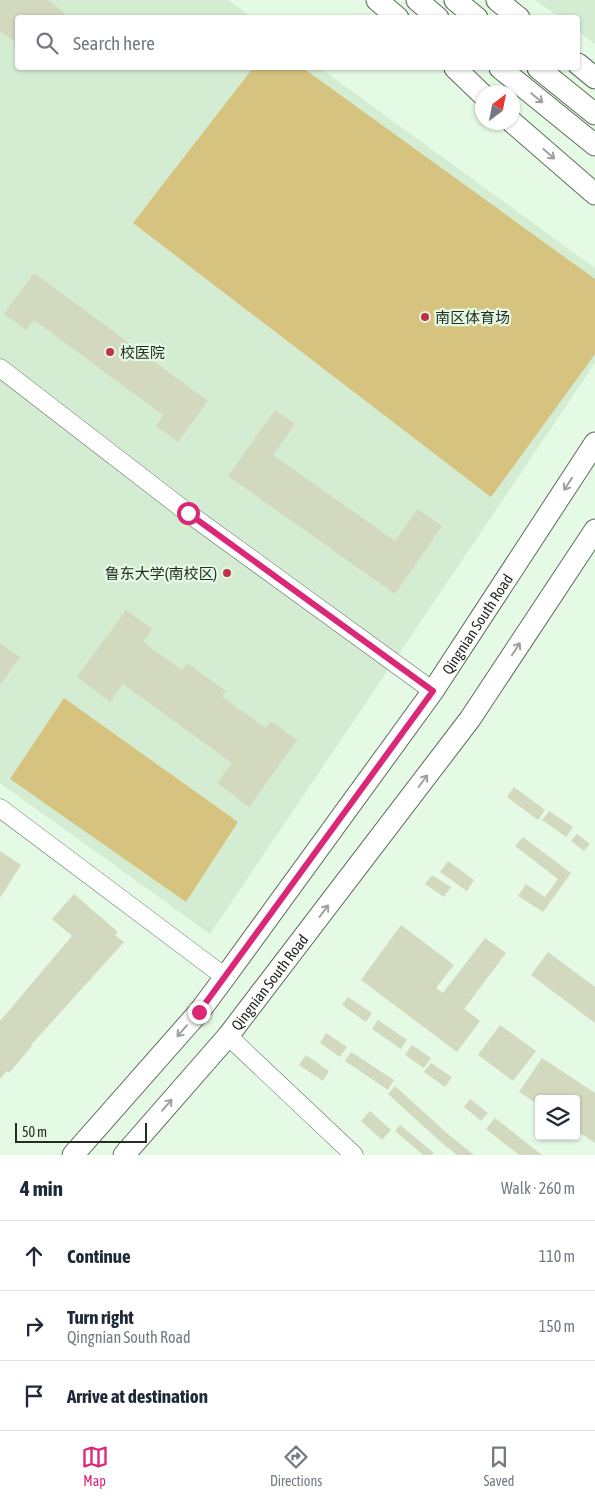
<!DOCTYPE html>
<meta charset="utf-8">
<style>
body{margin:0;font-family:"Asap Condensed","Noto Sans SC",sans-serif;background:#f2f2f3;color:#1f2937}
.controls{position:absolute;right:15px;bottom:15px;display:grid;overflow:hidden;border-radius:5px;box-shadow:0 1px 4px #0004}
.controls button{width:45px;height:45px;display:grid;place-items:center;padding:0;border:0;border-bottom:1px solid #e0e1e3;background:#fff;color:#1f2937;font:25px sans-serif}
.compass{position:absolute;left:475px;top:85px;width:45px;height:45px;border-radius:50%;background:#fff;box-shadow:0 1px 4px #0004;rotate:32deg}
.scale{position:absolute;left:15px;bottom:12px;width:132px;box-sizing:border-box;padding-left:5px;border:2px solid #252c24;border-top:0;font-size:14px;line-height:18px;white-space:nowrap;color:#252c24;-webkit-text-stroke:4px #e5fae4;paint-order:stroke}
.stop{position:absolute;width:15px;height:15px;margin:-11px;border:4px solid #db2777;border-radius:50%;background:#fff}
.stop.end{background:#db2777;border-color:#fff;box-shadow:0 1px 5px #0008}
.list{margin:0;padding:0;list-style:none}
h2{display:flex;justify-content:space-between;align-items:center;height:65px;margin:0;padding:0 20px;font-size:21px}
h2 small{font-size:16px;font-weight:400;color:#747a83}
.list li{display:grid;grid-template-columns:32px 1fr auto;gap:15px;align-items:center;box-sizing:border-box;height:70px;padding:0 20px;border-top:1px solid #e0e1e3}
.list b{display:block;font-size:19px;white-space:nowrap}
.list p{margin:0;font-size:16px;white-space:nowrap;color:#747a83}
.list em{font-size:16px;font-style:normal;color:#747a83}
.icon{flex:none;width:28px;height:28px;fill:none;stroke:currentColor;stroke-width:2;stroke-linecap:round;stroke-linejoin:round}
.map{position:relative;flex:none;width:595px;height:1155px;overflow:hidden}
.search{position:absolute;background:#fff;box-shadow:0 1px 4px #0004;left:15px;right:15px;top:15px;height:55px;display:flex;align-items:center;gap:12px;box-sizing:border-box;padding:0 18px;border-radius:5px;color:#747a83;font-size:19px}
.sheet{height:275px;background:#fff}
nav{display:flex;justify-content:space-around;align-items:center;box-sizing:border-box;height:70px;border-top:1px solid #e0e1e3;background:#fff;font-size:14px;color:#747a83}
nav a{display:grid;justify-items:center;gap:2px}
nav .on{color:#db2777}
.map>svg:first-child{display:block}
.built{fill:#d4edd2}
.green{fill:#d7c380}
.building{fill:#d2d9bf}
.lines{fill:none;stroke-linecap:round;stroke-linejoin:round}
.minor-casing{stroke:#5c6d5b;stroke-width:19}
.major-casing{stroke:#5c6d5b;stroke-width:23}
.minor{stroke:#fff;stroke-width:18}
.major{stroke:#fff;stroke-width:21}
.oneway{stroke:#9da09c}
.route{stroke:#db2777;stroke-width:6}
.poi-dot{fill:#c03047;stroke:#e5fae4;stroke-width:2}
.labels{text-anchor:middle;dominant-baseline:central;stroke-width:4.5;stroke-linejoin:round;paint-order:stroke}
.poi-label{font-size:15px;fill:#252c24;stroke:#e5fae4;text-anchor:start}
.street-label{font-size:15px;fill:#252c24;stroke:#e5fae4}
</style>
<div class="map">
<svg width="595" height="1155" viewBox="0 0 595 1155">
<rect width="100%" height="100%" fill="#e5fae4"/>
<path class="built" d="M 0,0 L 228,0 L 252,17 L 18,18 L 18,68 L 320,68 L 595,268 L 595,363 L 210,934 L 0,783 Z
M 535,0 L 595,0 L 595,44 L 578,31 L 578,18 L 559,17 Z"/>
<path class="green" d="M 253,68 L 303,68 L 595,279 L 595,354 L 491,497 L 133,223 Z
M 64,698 L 238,822 L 186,902 L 10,779 Z"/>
<path class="building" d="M 0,0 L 48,0 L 65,13 L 62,18 L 18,18 L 18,44 L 0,31 Z
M 34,273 L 208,401 L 178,442 L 156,426 L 163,415 L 34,320 L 26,330 L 4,314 Z
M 275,410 L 295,424 L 273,455 L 395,541 L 418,509 L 442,526 L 395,594 L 228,476 Z
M 126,610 L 152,629 L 143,642 L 182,670 L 187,663 L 226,691 L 222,697 L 266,728 L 271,721 L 297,740 L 249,807 L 217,783 L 232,763 L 123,684 L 110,702 L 77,677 Z
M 0,643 L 20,657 L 0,685 Z
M 514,787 L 545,810 L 538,820 L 507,797 Z
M 549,811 L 573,827 L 566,837 L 542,820 Z
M 577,834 L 590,844 L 584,851 L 571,841 Z
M 523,837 L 571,873 L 543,912 L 518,896 L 526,884 L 545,897 L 558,879 L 515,846 Z
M 0,851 L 21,865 L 0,898 Z
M 448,861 L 474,880 L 467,891 L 440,872 Z
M 432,875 L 451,887 L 444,897 L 425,884 Z
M 74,894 L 118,932 L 115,935 L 124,942 L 31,1045 L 32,1046 L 9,1073 L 7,1071 L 0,1079 L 0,1021 L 72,936 L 52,919 Z
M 401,925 L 454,965 L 436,988 L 443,993 L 485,938 L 506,953 L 464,1009 L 480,1021 L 457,1052 L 361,980 Z
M 548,952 L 595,987 L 595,1023 L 531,975 Z
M 348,997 L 372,1013 L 366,1022 L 342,1005 Z
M 378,1020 L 407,1040 L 401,1049 L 372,1029 Z
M 500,1025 L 536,1051 L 513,1081 L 478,1055 Z
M 326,1033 L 347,1047 L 340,1057 L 320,1043 Z
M 412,1045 L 431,1058 L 424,1068 L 405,1055 Z
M 351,1052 L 394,1080 L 388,1090 L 345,1061 Z
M 306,1055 L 329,1071 L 323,1081 L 299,1065 Z
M 542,1058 L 595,1093 L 595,1143 L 576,1130 L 576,1099 L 539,1099 L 539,1105 L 519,1092 Z
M 431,1063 L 452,1077 L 445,1087 L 424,1072 Z
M 395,1086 L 449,1135 L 474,1155 L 457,1155 L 442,1143 L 388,1094 Z
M 470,1099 L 488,1113 L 481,1121 L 464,1107 Z
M 370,1111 L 391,1130 L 382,1140 L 361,1121 Z
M 495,1118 L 542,1155 L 519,1155 L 486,1129 Z
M 400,1125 L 434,1153 L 432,1155 L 423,1155 L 395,1131 Z"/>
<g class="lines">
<g class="minor-casing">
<path id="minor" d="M 0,368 L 188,513 L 433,691
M 0,808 L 225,977
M 228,1036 L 354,1155"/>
</g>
<g class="major-casing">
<g id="major">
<path d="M 377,0 L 398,18"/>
<path d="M 417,0 L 438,18"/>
<path d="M 455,0 L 477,18"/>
<path d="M 497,0 L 519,18"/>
<path d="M 578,64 L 595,78"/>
<path d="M 455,68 L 482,94"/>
<path d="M 500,68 L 595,145"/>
<path d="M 538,68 L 595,114"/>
<path d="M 512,122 L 595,194"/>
<path id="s1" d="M 73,1155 L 199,1012 L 225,977 L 433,691 L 595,443"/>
<path id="s2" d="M 124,1155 L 228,1036 L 470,719 L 595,530"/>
</g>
</g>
<use href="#minor" class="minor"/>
<use href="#major" class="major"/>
</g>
<defs><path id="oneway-shaft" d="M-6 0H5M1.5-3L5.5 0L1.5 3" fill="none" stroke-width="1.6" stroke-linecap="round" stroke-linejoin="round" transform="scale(1.25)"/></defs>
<g class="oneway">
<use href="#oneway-shaft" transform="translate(537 98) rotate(39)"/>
<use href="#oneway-shaft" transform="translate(549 154) rotate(41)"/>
<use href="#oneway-shaft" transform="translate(568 484) rotate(123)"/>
<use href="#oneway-shaft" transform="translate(516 649) rotate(-57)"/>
<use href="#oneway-shaft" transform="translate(423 781) rotate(-53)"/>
<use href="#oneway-shaft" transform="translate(324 911) rotate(-53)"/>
<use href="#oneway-shaft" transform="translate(182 1031) rotate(131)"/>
<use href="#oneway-shaft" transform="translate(167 1105) rotate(-49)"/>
</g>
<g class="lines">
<path class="route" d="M 188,513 L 433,691 L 199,1012"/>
</g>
<g class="poi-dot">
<circle cx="425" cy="317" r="5"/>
<circle cx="110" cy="352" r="5"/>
<circle cx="227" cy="573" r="5"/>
</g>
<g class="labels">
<g class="poi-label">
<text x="435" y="317">南区体育场</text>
<text x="120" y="352">校医院</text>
<text x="217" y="573" text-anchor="end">鲁东大学(南校区)</text>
</g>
<g class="street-label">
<text stroke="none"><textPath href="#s1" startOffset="668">Qingnian South Road</textPath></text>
<text stroke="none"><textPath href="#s2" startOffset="226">Qingnian South Road</textPath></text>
</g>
</g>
</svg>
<div class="controls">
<button><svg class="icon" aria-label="layers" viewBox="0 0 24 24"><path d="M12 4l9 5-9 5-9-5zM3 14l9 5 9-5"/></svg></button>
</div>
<svg class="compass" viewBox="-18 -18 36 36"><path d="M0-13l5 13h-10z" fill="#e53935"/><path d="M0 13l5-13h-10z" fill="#747a83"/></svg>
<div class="scale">50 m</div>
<div class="stop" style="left:188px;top:513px"></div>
<div class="stop end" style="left:199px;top:1012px"></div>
<div class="search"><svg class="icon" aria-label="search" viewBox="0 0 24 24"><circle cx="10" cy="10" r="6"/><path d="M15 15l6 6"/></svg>Search here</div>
</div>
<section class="sheet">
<h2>4 min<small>Walk · 260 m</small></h2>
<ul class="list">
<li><svg class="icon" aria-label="ahead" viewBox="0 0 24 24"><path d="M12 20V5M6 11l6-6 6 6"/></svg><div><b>Continue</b></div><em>110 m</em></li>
<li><svg class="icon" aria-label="right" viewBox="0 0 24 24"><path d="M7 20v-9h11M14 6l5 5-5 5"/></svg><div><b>Turn right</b><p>Qingnian South Road</p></div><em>150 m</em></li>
<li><svg class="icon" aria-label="arrive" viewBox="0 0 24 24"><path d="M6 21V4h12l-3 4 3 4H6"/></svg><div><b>Arrive at destination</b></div></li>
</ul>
</section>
<nav>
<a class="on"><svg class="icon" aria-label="map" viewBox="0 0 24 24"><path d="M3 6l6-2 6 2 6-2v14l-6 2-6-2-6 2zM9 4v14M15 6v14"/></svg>Map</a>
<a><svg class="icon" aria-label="directions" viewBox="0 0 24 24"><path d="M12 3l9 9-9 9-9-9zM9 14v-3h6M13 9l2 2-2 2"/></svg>Directions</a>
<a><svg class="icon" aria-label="saved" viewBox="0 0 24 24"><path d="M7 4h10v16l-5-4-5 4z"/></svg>Saved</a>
</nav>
